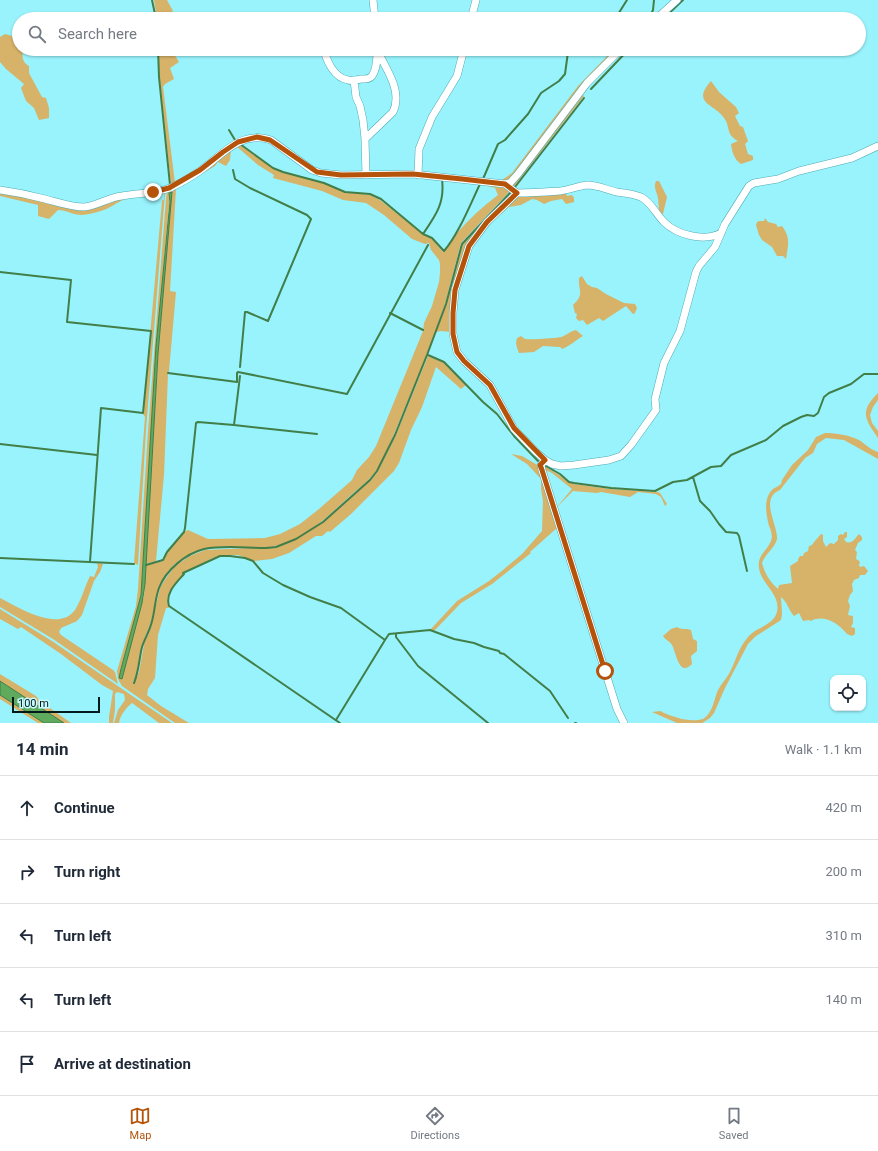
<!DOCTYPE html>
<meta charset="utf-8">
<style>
body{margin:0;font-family:Roboto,sans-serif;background:#f2f2f3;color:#1f2937}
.controls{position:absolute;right:12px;bottom:12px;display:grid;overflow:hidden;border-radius:8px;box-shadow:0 1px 3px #0004}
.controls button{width:36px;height:36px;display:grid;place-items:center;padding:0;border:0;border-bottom:1px solid #e0e1e3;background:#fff;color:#1f2937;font:20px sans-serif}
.scale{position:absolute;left:12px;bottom:10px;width:88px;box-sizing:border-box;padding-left:4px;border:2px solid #00191b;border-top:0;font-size:11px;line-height:14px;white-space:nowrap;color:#00191b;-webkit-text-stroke:3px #c6faff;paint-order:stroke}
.stop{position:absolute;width:12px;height:12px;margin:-9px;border:3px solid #b45309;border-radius:50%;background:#fff}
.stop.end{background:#b45309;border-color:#fff;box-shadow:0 1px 4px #0008}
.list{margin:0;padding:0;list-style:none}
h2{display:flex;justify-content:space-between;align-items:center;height:52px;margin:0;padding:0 16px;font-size:17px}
h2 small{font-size:13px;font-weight:400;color:#747a83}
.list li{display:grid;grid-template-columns:26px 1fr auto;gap:12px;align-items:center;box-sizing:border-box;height:64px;padding:0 16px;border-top:1px solid #e0e1e3}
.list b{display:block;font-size:15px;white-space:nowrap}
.list em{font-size:13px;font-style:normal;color:#747a83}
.icon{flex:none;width:22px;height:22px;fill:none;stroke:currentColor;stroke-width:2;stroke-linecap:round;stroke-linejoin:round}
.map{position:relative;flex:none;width:878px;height:723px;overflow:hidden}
.search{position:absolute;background:#fff;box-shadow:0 1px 3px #0004;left:12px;right:12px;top:12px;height:44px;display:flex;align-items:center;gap:10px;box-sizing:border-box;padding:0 14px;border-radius:22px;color:#747a83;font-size:15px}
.sheet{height:372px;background:#fff}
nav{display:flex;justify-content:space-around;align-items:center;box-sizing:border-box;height:56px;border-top:1px solid #e0e1e3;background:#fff;font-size:11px;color:#747a83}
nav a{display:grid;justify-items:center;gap:2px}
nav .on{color:#b45309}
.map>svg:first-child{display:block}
.green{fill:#d7b269;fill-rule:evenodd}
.water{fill:#5faa5c;stroke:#427e48}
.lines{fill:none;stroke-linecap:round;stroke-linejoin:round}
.stream{stroke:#427e48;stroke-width:2}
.street-casing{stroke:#4fabb3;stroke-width:8}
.street{stroke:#fff;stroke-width:7}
.route{stroke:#b45309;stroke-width:5}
</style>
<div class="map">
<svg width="878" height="723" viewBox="0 0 878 723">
<rect width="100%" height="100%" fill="#98f3fc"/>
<path class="green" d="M 154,0 L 167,0 L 173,11 L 165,17 L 166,19 L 157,19 Z
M 5,34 L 12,36 L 16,45 L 19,47 L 19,49 L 23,49 C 22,57 22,62 29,66 L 29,73 L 42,97 L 46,98 L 49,108 L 49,118 L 39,120 L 34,108 L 26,101 L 21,88 L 24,84 L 6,69 L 0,62 L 0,37 Z
M 159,49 L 171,49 L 179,62 L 170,68 L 174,79 L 165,84 L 163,87 L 175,183 L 171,185 L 159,72 Z
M 614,49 L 618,49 L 510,179 L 499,182 L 512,173 L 578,86 Z
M 711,81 L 719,92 L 736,107 L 739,113 L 735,116 L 740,126 L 743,127 L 748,141 L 745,144 L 748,154 L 753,156 L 753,160 L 741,164 C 734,159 732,152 731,144 L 738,141 C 725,134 731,127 724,118 C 714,103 691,104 711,81 Z
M 583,95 L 584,96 L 513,188 L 512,184 Z
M 237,143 L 273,168 L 283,172 L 323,183 L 345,192 L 370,195 L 380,200 L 423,234 L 432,239 L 443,252 C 449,246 451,239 456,234 C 469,219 483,206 498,195 L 495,188 L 481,184 L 504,186 L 511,190 L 461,243 L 445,304 L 427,355 L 384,458 C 382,462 379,467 376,471 C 369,481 359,488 350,496 C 328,516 305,540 275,546 C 243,553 216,539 186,557 C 181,560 176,562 173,566 C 155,585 158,599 151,621 C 148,631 143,640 141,650 C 138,661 138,672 133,682 L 134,684 L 139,672 L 145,639 L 152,622 L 160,588 L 164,581 L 175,566 L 190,556 L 205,550 L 276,547 L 298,538 L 323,522 L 371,480 L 378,471 L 396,435 L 428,356 L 444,363 L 466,385 L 461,389 L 436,367 L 422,407 L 411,430 L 399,463 L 394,471 L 351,514 L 330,532 L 328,531 L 322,536 L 316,536 L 289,553 L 272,559 L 254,561 L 238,555 L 225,555 L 213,558 L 182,573 L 183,575 C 175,584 163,595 169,608 L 166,608 L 158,635 L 155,678 L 148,689 L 147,695 L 161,706 L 189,723 L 175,723 L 122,686 L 118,679 L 117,671 L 136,606 L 138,589 L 148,431 L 166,199 L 167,192 ZM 236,146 L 258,165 L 274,175 L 273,178 L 322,191 L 343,200 L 366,203 L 384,215 L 412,239 L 425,244 L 429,243 L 431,250 L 439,260 L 440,264 L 440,273 L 439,282 L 432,306 L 424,323 L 423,331 L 376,446 L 369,457 L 357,470 L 352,480 L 319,509 L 300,524 L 280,534 L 265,538 L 208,539 L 188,530 L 184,532 L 167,552 L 163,561 L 146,565 L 144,595 L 122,679 L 119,678 L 121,669 L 141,595 L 156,346 L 170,196 L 172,192 L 158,354 L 146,564 L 156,561 L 164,475 L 168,374 L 169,371 L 176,292 L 170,291 L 176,189 L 215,166 L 218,162 L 226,166 L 230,160 L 231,149 Z
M 656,181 L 659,181 L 667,197 L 662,218 C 658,212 659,205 658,198 C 657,192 653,188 656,181 Z
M 0,191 L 82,208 L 95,206 L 121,197 L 163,191 L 165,193 L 146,430 L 138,565 L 134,563 L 145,417 L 143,414 L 162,201 L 164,199 L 164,194 L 126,198 L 126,199 C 120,201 117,203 112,206 C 104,211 91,214 82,215 C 73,215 66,210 58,210 L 49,219 L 38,216 L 38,205 L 0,196 Z
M 565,191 L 567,196 L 572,195 L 574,198 L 574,202 L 566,204 L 562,199 L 551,201 L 544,204 L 537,200 L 532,199 L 521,205 L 509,207 L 501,214 L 498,213 L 517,194 Z
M 512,192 L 513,194 L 464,255 L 451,332 L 441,331 L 436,332 L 446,304 L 463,244 Z
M 765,218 L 768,222 L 776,224 L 778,227 L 782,226 C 791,238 788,245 786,259 L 783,256 L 777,256 L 772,247 L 762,240 L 759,235 L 756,225 L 757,222 L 760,221 L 764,221 Z
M 582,276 L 587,284 L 592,287 L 597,288 L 606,294 L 624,303 L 635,304 L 637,308 L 635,313 L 633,314 L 626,306 L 603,321 L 599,318 L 587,325 L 583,320 L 579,321 L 576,318 L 577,314 L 575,313 L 573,305 C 585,294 578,291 579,278 Z
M 576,330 L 583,336 C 576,340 570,346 562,349 L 560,347 L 543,346 L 534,352 L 519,353 C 517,348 515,344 517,338 L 521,336 C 523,337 524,339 526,339 C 528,340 558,338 561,337 C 567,335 570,331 576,330 Z
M 878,393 L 878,400 L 873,407 L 870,415 L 872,423 L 878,431 L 878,438 C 865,419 859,412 878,393 Z
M 825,433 C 837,433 848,435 859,440 C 865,444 871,450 878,452 L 878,459 L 844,440 L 826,438 L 817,444 L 813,453 L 805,458 L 780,490 C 759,498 778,525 777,539 C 775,548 765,554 762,563 C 765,574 770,582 778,589 L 779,585 L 792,583 L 790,566 L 798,561 L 798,559 L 800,556 L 803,556 L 804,553 L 808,551 L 809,546 L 812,545 L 814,542 L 821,534 L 823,535 L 823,541 L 826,547 L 830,543 L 834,544 L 838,540 L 838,536 L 841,534 L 843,535 L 845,532 L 847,532 L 847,537 L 844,539 L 846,542 C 853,544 855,538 859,534 L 862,537 L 862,540 L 858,543 L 855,550 L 857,552 L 856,559 L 858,560 L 860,562 L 859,565 L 860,567 L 864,566 L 868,571 L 865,575 L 860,575 L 859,578 L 854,580 L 852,584 L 853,591 L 850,595 L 848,601 L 850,606 L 848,615 L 853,616 L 853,623 L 851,627 L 855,628 L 855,634 L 852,636 L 847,634 C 838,623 824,614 811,621 L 809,620 L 803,621 L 799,613 L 794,616 C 788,609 788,603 781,597 L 782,614 L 781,620 L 756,636 L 748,644 L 725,688 L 714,713 L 710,718 L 702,723 L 677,723 L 652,712 L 661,711 L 662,712 C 673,717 690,723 703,719 C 713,713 714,699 718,690 C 721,684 727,678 730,672 C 736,660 739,647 748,637 C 756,627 773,626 777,612 C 781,594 761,584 759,568 C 757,555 767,551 771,541 C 773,536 771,530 769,526 C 766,514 763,498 773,489 C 776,487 779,486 781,484 L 782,480 L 792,465 L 808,450 L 816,437 Z
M 511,454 L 522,456 L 539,466 L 558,527 L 530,552 L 531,553 L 492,584 L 461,603 L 434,631 L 430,630 L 457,601 L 489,581 L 503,570 L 522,554 L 542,531 L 543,501 L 541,489 L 541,479 L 527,464 Z
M 544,466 L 559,475 L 568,482 L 574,484 L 610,489 L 658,492 L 660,493 L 667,504 L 665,506 L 661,497 L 656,494 L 638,492 L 630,497 L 601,492 L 597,493 L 573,491 L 555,509 L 572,489 L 552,473 L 543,469 Z
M 97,563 L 103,564 L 100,572 L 94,581 L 82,615 L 77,621 L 61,628 L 59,632 L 61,635 L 113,670 L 115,672 L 118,684 L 53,639 L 0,607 L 0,598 C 18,607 58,633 75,610 C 81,601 85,586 90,576 L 94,577 L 98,567 Z
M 0,609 L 52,641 L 172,723 L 159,723 L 132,703 C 126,708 120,715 119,723 L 114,723 L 118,710 L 125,700 L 124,694 L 117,692 L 115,694 L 115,710 L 113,723 L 109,723 L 109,717 L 113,691 L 102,685 L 61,654 L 21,627 L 18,629 L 0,619 Z
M 677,627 C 681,630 686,628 691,630 L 693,639 L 697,641 L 697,651 L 691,656 L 692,664 C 679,678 676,652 672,645 C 670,641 665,640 663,636 L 671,629 Z
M 0,674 L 36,696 L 40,701 L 71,723 L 64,723 L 0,681 Z
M 0,695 L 44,723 L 38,723 L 0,699 Z"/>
<path class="water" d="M 172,192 L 158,354 L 145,584 L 142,603 L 122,679 L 119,678 L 121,669 L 141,595 L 156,346 L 170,202 L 169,193 Z
M 0,681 L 64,723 L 44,723 L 0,695 Z"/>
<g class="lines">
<path class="stream" d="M 152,0 L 156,19
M 615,19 L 627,0
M 649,19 L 653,10 L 654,0
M 663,19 L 683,0
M 158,49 L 159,77 L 170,185
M 591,89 L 629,49
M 229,130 L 235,140
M 240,144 L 273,168 L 283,172 L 324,183 L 345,192 L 370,194 L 381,199 L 423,234 L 432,238 L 444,251 C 458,235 470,205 480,184
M 233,170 L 235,179 L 250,188 L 307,215 L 311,219 L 268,321 L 247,312 L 245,312 L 240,367
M 483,179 L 498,144 L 505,140 L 528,114 L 541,93 L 559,81 L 565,74 L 568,52 L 571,49
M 515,187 L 584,98
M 423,234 C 436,215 445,203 442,179
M 0,272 L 71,280 L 67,322 L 151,331 L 143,413 L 101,408 L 90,562
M 390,313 L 423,330
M 428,355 L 444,362 L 483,402 L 497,414 L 514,436 L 538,461
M 168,373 L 237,382 L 237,373 L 238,372 L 347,394 L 428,245
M 234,425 L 317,434
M 0,444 L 97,455
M 544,465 L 560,474 L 569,482 L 574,483 L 611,488 L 655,491 L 673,482 L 687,480 L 711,467 L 721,466 L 731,455 L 766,440 L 783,426 L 801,417 L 807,415 L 814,416 L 818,413 L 824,397 L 829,393 L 851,384 L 864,374 L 878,374
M 693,477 L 700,501 L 710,511 L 719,524 L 726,532 L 737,533 L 739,536 L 747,571
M 0,558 L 134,564
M 146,565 L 163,560 L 167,552 L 184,532 L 185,528 L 196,423 L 198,422 L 234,425 L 240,376
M 183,573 L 220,556 L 230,556 L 245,558 L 253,561 L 263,573 L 283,585 L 310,597 L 341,608 L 385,640 L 336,720
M 184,574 C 176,583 165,593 169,606 L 340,723
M 396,634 L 396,637 L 418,666 L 488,723
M 385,640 L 389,634 L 430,630 L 454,639 L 474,643 L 484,647 L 499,651 L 500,653 L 504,654 L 550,691 C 556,700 562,709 568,718
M 134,683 C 139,671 139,659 142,647 C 145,638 150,630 152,621 C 155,610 155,599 159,588 C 166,570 185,554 204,549 C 224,545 246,548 266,548 L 276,547 L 296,539 L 323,522 L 370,480 L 377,471 L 395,435 L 427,355 L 446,304 L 462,244 L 511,192
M 575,723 L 576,723"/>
<g class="street-casing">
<path id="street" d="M 373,0 L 375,19
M 471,19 L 476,0
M 656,19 L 677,0
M 324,49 C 326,60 334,78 348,80 C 352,81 357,80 361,79 C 365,79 369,80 372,76 C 377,69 377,59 377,51
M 354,80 L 356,97 L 360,106 L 363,120 L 365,139 L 366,175
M 365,139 L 393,112 C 403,91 386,69 377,50
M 418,175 L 419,149 L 432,117 L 457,76 L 464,49
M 505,184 L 517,193 C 531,193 546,192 560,191 C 569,190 578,186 587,185 C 598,185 607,190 617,192 C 625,193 634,194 641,197 C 651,202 656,214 664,222 C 677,235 704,242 721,233
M 0,190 C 15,192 30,195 45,199 C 57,202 71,207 84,207 C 97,206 109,197 122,196 C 137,193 155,194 170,188 C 183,182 198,173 209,164 C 227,149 245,131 271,140 L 312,170 L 321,173 L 341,175 L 413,174 L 505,184 L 510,183 L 518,174 L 587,83 L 621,49
M 517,193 L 487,222 L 469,246 L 455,290 L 453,313 L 453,334 L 457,352 L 464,361 L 490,385 L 514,429 L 536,452 L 545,460 L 552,464 L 561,466 L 574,465 L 609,460 L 621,456 L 631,445 L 656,410 L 655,399 L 664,363 L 680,331 L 696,272 L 699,266 L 715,247 L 725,224 L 749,186 L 754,183 L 778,179 L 799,171 L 852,158 L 878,146
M 545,460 L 541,465 L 542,470 L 617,709 L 624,723"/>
</g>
<use href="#street" class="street"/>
</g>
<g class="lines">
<path class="route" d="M 153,192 L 169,188 L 200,170 L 223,152 L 238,142 L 257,137 L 270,140 L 317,172 L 341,175 L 413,174 L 462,179 L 505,184 L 517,193 L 487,222 L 469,246 L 455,290 L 453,313 L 453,334 L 457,352 L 464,361 L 490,385 L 514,428 L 545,460 L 540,465 L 542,470 L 605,671"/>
</g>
</svg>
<div class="controls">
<button><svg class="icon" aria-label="locate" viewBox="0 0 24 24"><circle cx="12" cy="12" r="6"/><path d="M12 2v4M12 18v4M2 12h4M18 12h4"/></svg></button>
</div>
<div class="scale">100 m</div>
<div class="stop" style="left:605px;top:671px"></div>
<div class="stop end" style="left:153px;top:192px"></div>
<div class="search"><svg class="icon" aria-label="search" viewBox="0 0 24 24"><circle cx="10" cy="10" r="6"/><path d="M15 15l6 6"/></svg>Search here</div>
</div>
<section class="sheet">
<h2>14 min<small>Walk · 1.1 km</small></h2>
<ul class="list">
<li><svg class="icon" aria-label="ahead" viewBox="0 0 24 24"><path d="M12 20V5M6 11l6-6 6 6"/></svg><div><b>Continue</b></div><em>420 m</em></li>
<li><svg class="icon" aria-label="right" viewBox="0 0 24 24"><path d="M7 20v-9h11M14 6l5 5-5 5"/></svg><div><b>Turn right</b></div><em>200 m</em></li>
<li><svg class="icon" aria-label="left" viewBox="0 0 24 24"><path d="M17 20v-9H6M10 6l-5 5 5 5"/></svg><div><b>Turn left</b></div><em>310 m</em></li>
<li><svg class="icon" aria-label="left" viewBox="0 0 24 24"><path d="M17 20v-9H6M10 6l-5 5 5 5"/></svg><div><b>Turn left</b></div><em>140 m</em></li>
<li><svg class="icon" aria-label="arrive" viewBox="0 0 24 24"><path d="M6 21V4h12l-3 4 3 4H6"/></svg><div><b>Arrive at destination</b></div></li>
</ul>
</section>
<nav>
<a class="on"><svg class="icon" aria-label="map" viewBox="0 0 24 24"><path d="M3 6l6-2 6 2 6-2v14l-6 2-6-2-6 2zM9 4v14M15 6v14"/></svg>Map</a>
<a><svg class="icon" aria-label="directions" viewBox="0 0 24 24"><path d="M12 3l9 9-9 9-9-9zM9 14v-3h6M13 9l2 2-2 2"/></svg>Directions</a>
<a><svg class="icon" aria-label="saved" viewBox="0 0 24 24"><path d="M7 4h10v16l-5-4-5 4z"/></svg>Saved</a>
</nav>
